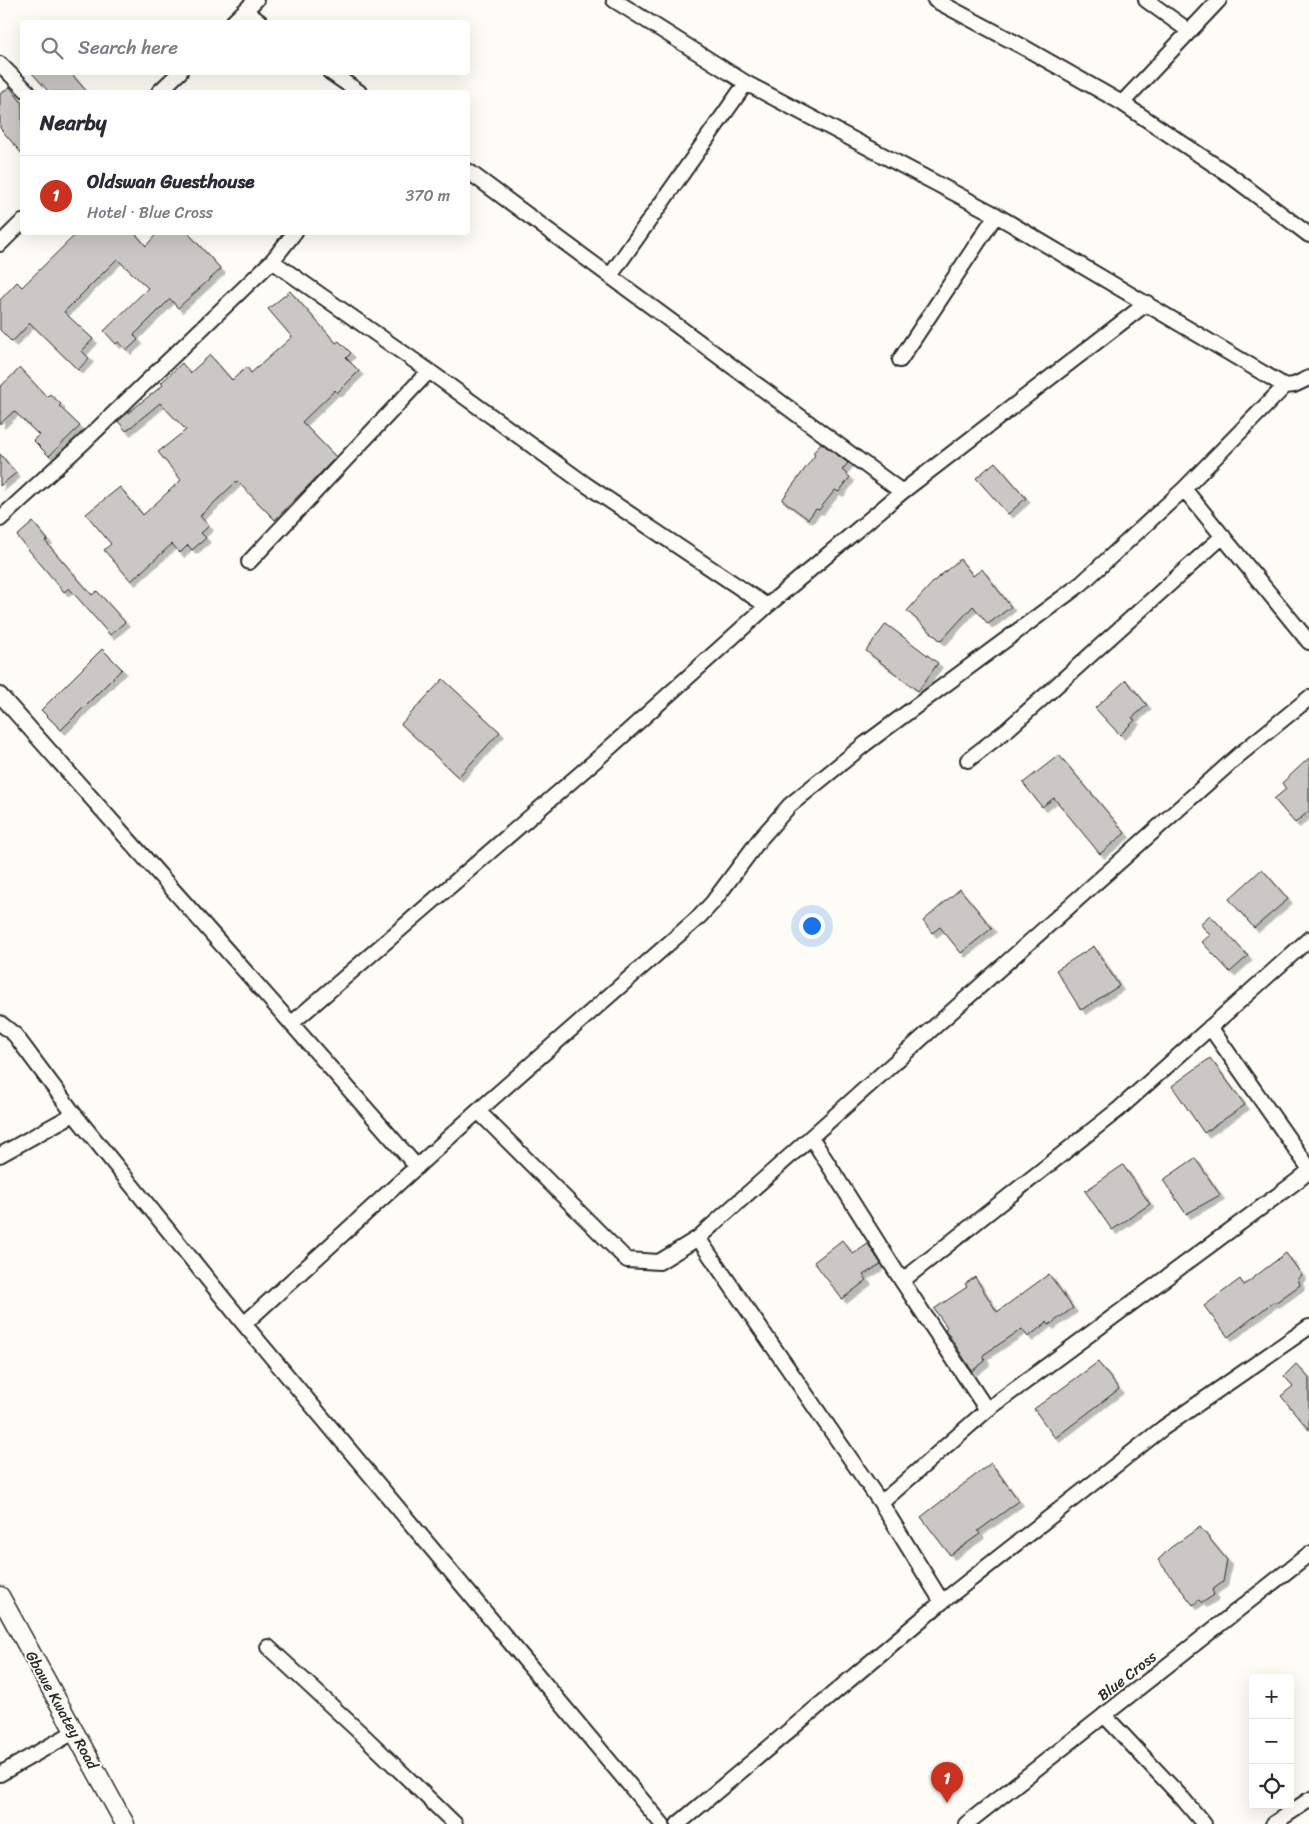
<!DOCTYPE html>
<meta charset="utf-8">
<style>
body{margin:0;font-family:Sriracha,sans-serif;background:#f2f2f3;color:#2b2b33}
.controls{position:absolute;right:15px;bottom:15px;display:grid;overflow:hidden;border-radius:5px;box-shadow:0 5px 20px #0002}
.controls button{width:45px;height:45px;display:grid;place-items:center;padding:0;border:0;border-bottom:1px solid #e1e1e2;background:#fff;color:#2b2b33;font:25px sans-serif}
.you{position:absolute;left:811px;top:925px;width:18px;height:18px;margin:-12px;border:4px solid #fff;border-radius:50%;background:#1a73e8;box-shadow:0 0 0 8px #1a73e833}
.badge{display:grid;place-items:center;width:32px;height:32px;border-radius:50%;background:#c8321e;color:#fff;font-size:16px;font-weight:700}
.pin{position:absolute;translate:-50% -41px;filter:drop-shadow(0 1px 2px #0008)}
.pin::after{content:'';position:absolute;top:26px;width:18px;height:15px;background:inherit;clip-path:polygon(0 0,100% 0,50% 100%)}
.list{margin:0;padding:0;list-style:none}
h2{display:flex;justify-content:space-between;align-items:center;height:65px;margin:0;padding:0 20px;font-size:21px}
h2 small{font-size:16px;font-weight:400;color:#7c7c81}
.list li{display:grid;grid-template-columns:32px 1fr auto;gap:15px;align-items:center;box-sizing:border-box;height:80px;padding:0 20px;border-top:1px solid #e1e1e2}
.list b{display:block;font-size:19px;white-space:nowrap}
.list p{margin:0;font-size:16px;white-space:nowrap;color:#7c7c81}
.list em{font-size:16px;font-style:normal;color:#7c7c81}
.icon{flex:none;width:28px;height:28px;fill:none;stroke:currentColor;stroke-width:2;stroke-linecap:round;stroke-linejoin:round}
.map{position:relative;flex:none;width:1309px;height:1824px;overflow:hidden}
.search{position:absolute;background:#fff;box-shadow:0 5px 20px #0002;left:20px;top:20px;width:450px;height:55px;display:flex;align-items:center;gap:12px;box-sizing:border-box;padding:0 18px;border-radius:5px;color:#7c7c81;font-size:19px}
.panel{position:absolute;background:#fff;box-shadow:0 5px 20px #0002;left:20px;top:90px;width:450px;height:145px;border-radius:5px}
.map>svg:first-child{display:block}
.building{fill:#c9c8c4;stroke:#2b2b2b;filter:url(#shadow)}
.lines{fill:none;stroke-linecap:round;stroke-linejoin:round}
.minor-casing{stroke:#2b2b2b;stroke-width:18}
.tertiary-casing{stroke:#2b2b2b;stroke-width:21}
.minor{stroke:#fdfcf7;stroke-width:14}
.tertiary{stroke:#fdfcf7;stroke-width:18}
.labels{text-anchor:middle;dominant-baseline:central;stroke-width:4;stroke-linejoin:round;paint-order:stroke}
.street-label{font-size:15px;fill:#2b2b2b;stroke:#fdfcf7}
</style>
<div class="map">
<svg width="1309" height="1824" viewBox="0 0 1309 1824">
<defs>
<filter id="shadow"><feDropShadow dx="4.5" dy="4.5" stdDeviation="0" flood-color="#0004"/></filter>
</defs>
<rect width="100%" height="100%" fill="#fdfcf7"/>
<filter id="ink" filterUnits="userSpaceOnUse"><feTurbulence type="fractalNoise" baseFrequency=".02" numOctaves="2"/><feDisplacementMap in="SourceGraphic" scale="10" xChannelSelector="R" yChannelSelector="G"/><feConvolveMatrix kernelMatrix="1 2 1 2 8 2 1 2 1" color-interpolation-filters="sRGB"/></filter>
<g filter="url(#ink)">
<path class="building" d="M 31,72 L 70,72 L 87,92 L 49,92 Z
M 10,87 L 22,103 L 22,154 L 0,128 L 0,94 Z
M 78,232 L 134,232 L 146,246 L 158,232 L 187,232 L 221,269 L 178,308 L 170,299 L 134,335 L 138,340 L 127,350 L 118,342 L 116,344 L 104,331 L 148,288 L 117,259 L 64,312 L 93,339 L 82,351 L 89,358 L 78,370 L 30,323 L 12,342 L 0,330 L 0,300 L 17,282 L 22,287 Z
M 290,291 L 336,343 L 339,341 L 351,353 L 346,358 L 359,371 L 337,393 L 335,390 L 302,422 L 336,457 L 275,520 L 237,481 L 200,516 L 209,526 L 201,533 L 206,538 L 192,550 L 188,545 L 180,553 L 172,544 L 131,581 L 104,550 L 111,544 L 86,514 L 120,487 L 143,515 L 181,480 L 158,452 L 186,430 L 160,403 L 126,431 L 118,421 L 163,385 L 161,383 L 182,363 L 190,373 L 210,355 L 232,380 L 247,367 L 251,373 L 292,337 L 268,309 Z
M 20,368 L 47,397 L 50,394 L 61,404 L 59,406 L 80,426 L 49,456 L 33,440 L 39,435 L 14,411 L 0,424 L 0,387 Z
M 821,443 L 848,463 L 842,470 L 850,477 L 839,492 L 835,490 L 819,510 L 816,509 L 808,519 L 782,500 L 815,455 L 813,453 Z
M 0,454 L 16,473 L 0,486 Z
M 995,462 L 1026,498 L 1008,514 L 976,478 Z
M 33,522 L 48,540 L 45,541 L 92,595 L 97,591 L 125,622 L 110,635 L 69,588 L 64,592 L 17,536 Z
M 960,559 L 973,576 L 982,569 L 1011,607 L 988,624 L 973,606 L 941,641 L 907,611 L 934,581 Z
M 886,624 L 938,663 L 918,691 L 866,651 Z
M 102,649 L 122,669 L 61,730 L 41,710 Z
M 443,679 L 500,732 L 458,777 L 401,724 Z
M 1126,680 L 1147,705 L 1132,718 L 1135,720 L 1120,735 L 1095,708 Z
M 1059,755 L 1125,833 L 1100,854 L 1054,798 L 1042,807 L 1023,783 Z
M 1309,758 L 1309,811 L 1295,823 L 1274,799 L 1286,789 L 1282,783 Z
M 1262,869 L 1288,899 L 1254,928 L 1229,899 Z
M 960,889 L 992,928 L 961,953 L 940,927 L 932,933 L 923,921 Z
M 1210,915 L 1248,956 L 1230,972 L 1202,942 L 1210,935 L 1200,924 Z
M 1094,946 L 1119,986 L 1081,1010 L 1056,970 Z
M 1210,1058 L 1245,1105 L 1204,1133 L 1172,1086 Z
M 1195,1158 L 1220,1195 L 1186,1214 L 1163,1180 Z
M 1123,1165 L 1150,1204 L 1112,1230 L 1085,1191 Z
M 842,1240 L 853,1254 L 868,1244 L 881,1264 L 863,1275 L 867,1280 L 842,1299 L 814,1262 Z
M 1286,1253 L 1302,1275 L 1298,1278 L 1300,1285 L 1275,1303 L 1273,1302 L 1228,1337 L 1204,1306 L 1240,1279 L 1244,1285 Z
M 1049,1274 L 1073,1308 L 1049,1325 L 1047,1322 L 1028,1337 L 1022,1329 L 983,1355 L 985,1361 L 972,1371 L 945,1329 L 947,1327 L 934,1309 L 967,1287 L 965,1284 L 975,1277 L 997,1312 Z
M 1098,1362 L 1119,1389 L 1055,1438 L 1034,1409 Z
M 1296,1364 L 1309,1378 L 1309,1430 L 1281,1396 L 1293,1386 L 1284,1376 Z
M 991,1463 L 1019,1501 L 978,1531 L 980,1534 L 950,1555 L 921,1517 Z
M 1200,1527 L 1227,1560 L 1223,1582 L 1212,1590 L 1214,1595 L 1202,1603 L 1199,1600 L 1193,1605 L 1158,1560 L 1170,1548 Z"/>
<g class="lines">
<g class="minor-casing">
<path id="minor" d="M 614,0 L 746,83 L 996,215 L 1285,386 L 1294,385 L 1309,378
M 935,0 L 1027,49 L 1122,103 L 1231,176 L 1309,235
M 1146,0 L 1189,31
M 245,11 L 260,22
M 233,22 L 256,0
M 0,64 L 28,92
M 330,72 L 359,92
M 159,92 L 180,72
M 1122,103 L 1219,0
M 468,171 L 902,492
M 0,244 L 22,222
M 272,261 L 429,371 L 585,484 L 767,606
M 610,276 L 746,83
M 900,360 L 996,215
M 1184,489 L 1309,642
M 0,519 L 85,441 L 272,261 L 295,232
M 249,562 L 429,371
M 0,695 C 139,852 279,1008 417,1167
M 968,760 L 1008,729 L 1223,536
M 0,1023 L 15,1035 L 74,1114 L 244,1324 L 662,1824
M 292,1023 L 596,760 L 767,606 L 902,492 L 1147,303
M 1210,1027 L 1309,1168
M 478,1111 L 627,1260 L 659,1262 L 698,1238 L 1239,755 L 1309,698
M 811,1137 L 902,1281 L 987,1410
M 0,1155 L 74,1114
M 698,1238 L 881,1503 L 942,1602
M 902,1281 L 1119,1109 L 1309,939
M 244,1324 L 478,1111 L 700,916 L 713,902 L 760,839 L 790,805 L 865,744 L 1081,584 L 1184,489 L 1285,386
M 881,1503 L 987,1410 L 1297,1181 L 1309,1171
M 268,1647 L 366,1738 L 455,1824
M 1104,1715 L 1183,1799 L 1204,1824
M 0,1774 L 74,1732
M 678,1824 L 942,1602 L 1163,1428 L 1309,1327
M 966,1824 L 1309,1554
M 1273,1824 L 1309,1800"/>
</g>
<g class="tertiary-casing">
<path id="tertiary" d="M 0,1596 L 125,1824"/>
</g>
<use href="#minor" class="minor"/>
<use href="#tertiary" class="tertiary"/>
</g>
</g>
<g class="labels">
<g class="street-label">
<text transform="translate(1127 1676) rotate(-38)">Blue Cross</text>
<text transform="translate(62 1710) rotate(61)">Gbawe Kwatey Road</text>
</g>
</g>
</svg>
<div class="controls">
<button>+</button>
<button>−</button>
<button><svg class="icon" aria-label="locate" viewBox="0 0 24 24"><circle cx="12" cy="12" r="6"/><path d="M12 2v4M12 18v4M2 12h4M18 12h4"/></svg></button>
</div>
<div class="you"></div>
<div class="pin badge" style="left:947px;top:1803px">1</div>
<div class="search"><svg class="icon" aria-label="search" viewBox="0 0 24 24"><circle cx="10" cy="10" r="6"/><path d="M15 15l6 6"/></svg>Search here</div>
<section class="panel">
<h2>Nearby<small></small></h2>
<ul class="list">
<li><span class="badge">1</span><div><b>Oldswan Guesthouse</b><p>Hotel · Blue Cross</p></div><em>370 m</em></li>
</ul>
</section>
</div>
